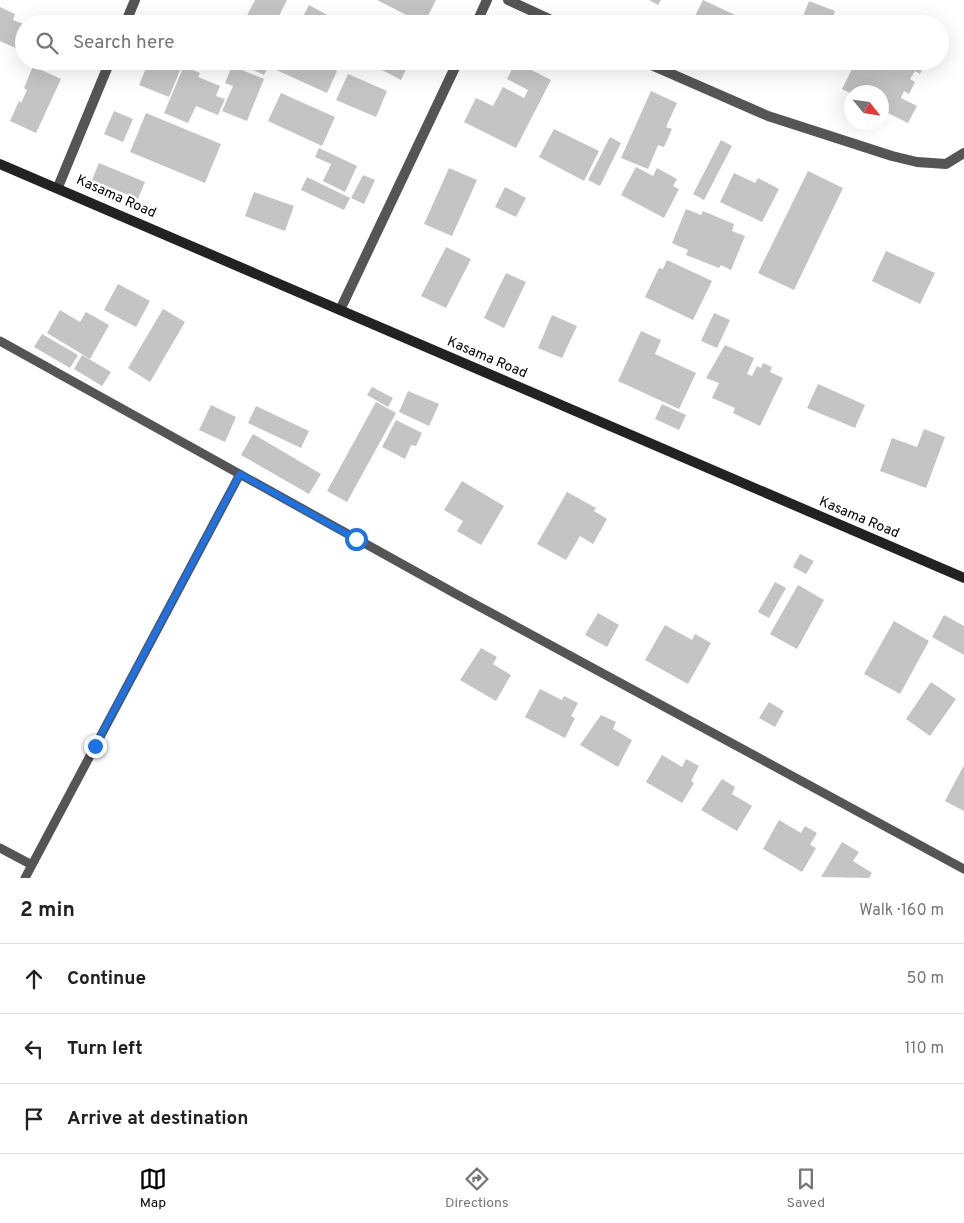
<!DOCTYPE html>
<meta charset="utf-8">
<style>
body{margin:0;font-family:Overpass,sans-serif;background:#f6f6f6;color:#222}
.compass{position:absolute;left:844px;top:85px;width:45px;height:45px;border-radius:50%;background:#fff;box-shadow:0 5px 20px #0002;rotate:120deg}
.stop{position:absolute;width:15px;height:15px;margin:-11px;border:4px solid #1a73e8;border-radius:50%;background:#fff}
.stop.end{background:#1a73e8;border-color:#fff;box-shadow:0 1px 5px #0008}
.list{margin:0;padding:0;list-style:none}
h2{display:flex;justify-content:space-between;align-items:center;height:65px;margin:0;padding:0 20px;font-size:21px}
h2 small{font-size:16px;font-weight:400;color:#767676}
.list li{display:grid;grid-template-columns:32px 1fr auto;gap:15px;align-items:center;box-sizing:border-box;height:70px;padding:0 20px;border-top:1px solid #e0e0e0}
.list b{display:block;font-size:19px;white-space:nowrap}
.list em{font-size:16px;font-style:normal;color:#767676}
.icon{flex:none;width:28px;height:28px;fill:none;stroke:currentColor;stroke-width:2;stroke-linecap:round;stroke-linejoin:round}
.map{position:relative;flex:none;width:964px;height:878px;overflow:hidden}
.search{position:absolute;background:#fff;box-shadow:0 5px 20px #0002;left:15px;right:15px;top:15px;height:55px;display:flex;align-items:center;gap:12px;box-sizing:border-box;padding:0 18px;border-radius:28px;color:#767676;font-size:19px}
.sheet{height:275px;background:#fff}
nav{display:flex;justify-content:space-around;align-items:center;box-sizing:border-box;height:70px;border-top:1px solid #e0e0e0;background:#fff;font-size:14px;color:#767676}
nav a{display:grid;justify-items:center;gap:2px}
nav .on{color:#000}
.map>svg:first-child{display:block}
.building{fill:#c4c4c4}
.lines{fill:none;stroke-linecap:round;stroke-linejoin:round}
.lane{stroke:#555;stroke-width:9}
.street{stroke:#555;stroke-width:10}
.secondary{stroke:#222;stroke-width:10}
.route{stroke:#1a73e8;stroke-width:6}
.labels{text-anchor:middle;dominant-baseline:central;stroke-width:5;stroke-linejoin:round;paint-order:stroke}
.street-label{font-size:14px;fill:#000;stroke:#fff}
</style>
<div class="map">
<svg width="964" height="878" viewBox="0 0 964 878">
<rect width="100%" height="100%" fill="#fff"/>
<path class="building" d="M 255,0 L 287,0 L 275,24 L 254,24 L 245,19 Z
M 377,0 L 436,0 L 424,24 Z
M 649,0 L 661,0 L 658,5 Z
M 703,0 L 735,15 L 730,24 L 691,24 Z
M 809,1 L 835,11 L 830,24 L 800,24 Z
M 309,5 L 340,22 L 339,24 L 299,24 Z
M 0,7 L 15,14 L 13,20 L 24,24 L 24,52 L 0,41 Z
M 907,18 L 919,24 L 904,24 Z
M 149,61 L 184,61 L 169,97 L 139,85 Z
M 252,61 L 271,61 L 264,75 L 249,68 Z
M 277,61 L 321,61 L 320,63 L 337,71 L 327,93 L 274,69 Z
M 365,61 L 410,61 L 401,80 Z
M 856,61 L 926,61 L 920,74 L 915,71 L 910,79 L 915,82 L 909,94 L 904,91 L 901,98 L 917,106 L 908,123 L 882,110 L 882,92 L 852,92 L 852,94 L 842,89 Z
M 516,62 L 551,80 L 516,148 L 464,122 L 476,98 L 493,106 L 503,87 L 524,98 L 528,90 L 507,79 Z
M 33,66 L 61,79 L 36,133 L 10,121 L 19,101 L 21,103 L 27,90 L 24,88 Z
M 184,66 L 200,73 L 198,77 L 220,86 L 216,96 L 225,99 L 218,115 L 196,106 L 188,123 L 164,113 Z
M 232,66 L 264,79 L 247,121 L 222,111 L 233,86 L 225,83 Z
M 348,74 L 387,91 L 376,117 L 336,100 Z
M 651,91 L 677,103 L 666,127 L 672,129 L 664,147 L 658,145 L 648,169 L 621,158 Z
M 281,93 L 335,117 L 322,146 L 268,121 Z
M 114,111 L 133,119 L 123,142 L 104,134 Z
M 146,113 L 221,144 L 205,183 L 130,152 Z
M 554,129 L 599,151 L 584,181 L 539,157 Z
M 610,137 L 621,143 L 600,186 L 588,180 Z
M 721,140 L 732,146 L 704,200 L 693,194 Z
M 319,148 L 357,166 L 345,192 L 323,181 L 331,164 L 315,157 Z
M 99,163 L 145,182 L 138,199 L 92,180 Z
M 636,167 L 653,176 L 657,168 L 677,179 L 673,186 L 679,189 L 664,218 L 621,195 Z
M 449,168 L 477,180 L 452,236 L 424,224 Z
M 808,171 L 843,188 L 794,290 L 758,273 Z
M 734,173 L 755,183 L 758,178 L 779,189 L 762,222 L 720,202 Z
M 363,175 L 375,180 L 364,204 L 351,198 Z
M 307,177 L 350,198 L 344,210 L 301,190 Z
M 505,187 L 526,198 L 516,217 L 495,207 Z
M 254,192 L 294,206 L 285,231 L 245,216 Z
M 686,209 L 701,215 L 703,211 L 734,224 L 732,231 L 745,236 L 731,270 L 721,265 L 719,268 L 686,255 L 688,250 L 672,243 Z
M 446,247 L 471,259 L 446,308 L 421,296 Z
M 886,251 L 935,273 L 920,304 L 872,281 Z
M 667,260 L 712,281 L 693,320 L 645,297 L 659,268 L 663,269 Z
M 506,273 L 526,282 L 504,328 L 484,318 Z
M 118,284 L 150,301 L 136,327 L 104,310 Z
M 163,309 L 185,322 L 150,382 L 128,368 Z
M 60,310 L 80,322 L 86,312 L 109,325 L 90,359 L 47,333 Z
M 714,313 L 730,320 L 717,348 L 701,341 Z
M 552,315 L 577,326 L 562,358 L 538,348 Z
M 641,331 L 661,340 L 655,354 L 696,373 L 679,409 L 618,381 Z
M 42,334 L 78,355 L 70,368 L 34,347 Z
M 725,345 L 754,358 L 747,374 L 752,376 L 757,366 L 761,368 L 763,363 L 772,367 L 770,372 L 783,378 L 760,426 L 733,413 L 735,408 L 712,398 L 719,383 L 706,378 Z
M 82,355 L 111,372 L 102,386 L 74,369 Z
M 818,384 L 865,405 L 855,428 L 807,408 Z
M 372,387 L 393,398 L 388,407 L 367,395 Z
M 408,391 L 439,404 L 429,426 L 399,412 Z
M 376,402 L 396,413 L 347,502 L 327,491 Z
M 662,404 L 686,415 L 679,430 L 655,419 Z
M 211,405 L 236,417 L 225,442 L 199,430 Z
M 256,406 L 309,431 L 301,448 L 248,423 Z
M 396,420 L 422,433 L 416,446 L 411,445 L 405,459 L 382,447 Z
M 924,429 L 945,437 L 926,488 L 880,471 L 892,438 L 917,447 Z
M 253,434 L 321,474 L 309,494 L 241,455 Z
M 462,481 L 504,506 L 481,545 L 457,531 L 463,521 L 444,510 Z
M 567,492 L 596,508 L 594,511 L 607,519 L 593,544 L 580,536 L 566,560 L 537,544 Z
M 800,554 L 814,561 L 806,574 L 793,567 Z
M 775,582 L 786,588 L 769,618 L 758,612 Z
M 798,585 L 824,600 L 797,649 L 770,634 Z
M 598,613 L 619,625 L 607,647 L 585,635 Z
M 944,615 L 964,626 L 964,655 L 932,637 Z
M 894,621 L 929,641 L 900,694 L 864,674 Z
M 665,625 L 692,640 L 695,634 L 711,643 L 688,684 L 645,660 Z
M 481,648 L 497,657 L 493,664 L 511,675 L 496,701 L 460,680 Z
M 931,682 L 956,699 L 930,736 L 906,719 Z
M 540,689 L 562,700 L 564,696 L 578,703 L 571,716 L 575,718 L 565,738 L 525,717 Z
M 769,702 L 784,711 L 775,727 L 759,718 Z
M 601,715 L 616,722 L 613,729 L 632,740 L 618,767 L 580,745 Z
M 662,755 L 682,767 L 686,759 L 699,766 L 691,781 L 694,783 L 682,803 L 646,782 Z
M 964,765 L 964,811 L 945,801 Z
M 722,779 L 735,787 L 732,794 L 752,806 L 737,831 L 701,810 Z
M 779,820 L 801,833 L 805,826 L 817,833 L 810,845 L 816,848 L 802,872 L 763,849 Z
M 842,842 L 859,852 L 853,861 L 872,873 L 869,878 L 821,877 Z"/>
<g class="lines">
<path class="lane" d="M 0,341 L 456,594 L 964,869
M 0,848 L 32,865
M 25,878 L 240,474"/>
<path class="street" d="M 508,0 L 560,24
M 125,24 L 135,0
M 476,24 L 487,0
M 642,61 L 768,116 L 892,156 L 917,162 L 946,164 L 964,153
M 58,187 L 110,61
M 340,310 L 458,61"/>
<path class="secondary" d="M 0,164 L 964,578"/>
</g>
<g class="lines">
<path class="route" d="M 95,746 L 240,474 L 356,539"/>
</g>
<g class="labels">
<g class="street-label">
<text transform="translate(116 197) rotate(24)">Kasama Road</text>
<text transform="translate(487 358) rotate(23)">Kasama Road</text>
<text transform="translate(859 518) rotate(23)">Kasama Road</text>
</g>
</g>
</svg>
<svg class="compass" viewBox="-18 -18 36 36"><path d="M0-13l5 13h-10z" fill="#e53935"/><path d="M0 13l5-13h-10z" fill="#767676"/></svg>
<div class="stop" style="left:356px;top:539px"></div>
<div class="stop end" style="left:95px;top:746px"></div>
<div class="search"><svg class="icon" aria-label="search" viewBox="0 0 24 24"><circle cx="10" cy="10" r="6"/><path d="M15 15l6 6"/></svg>Search here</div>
</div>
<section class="sheet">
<h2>2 min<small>Walk · 160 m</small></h2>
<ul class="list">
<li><svg class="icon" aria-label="ahead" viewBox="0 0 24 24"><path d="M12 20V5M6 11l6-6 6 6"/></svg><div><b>Continue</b></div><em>50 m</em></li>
<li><svg class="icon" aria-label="left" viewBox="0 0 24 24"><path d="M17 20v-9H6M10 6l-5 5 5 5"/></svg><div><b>Turn left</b></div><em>110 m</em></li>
<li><svg class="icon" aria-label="arrive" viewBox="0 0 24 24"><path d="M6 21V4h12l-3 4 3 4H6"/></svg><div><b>Arrive at destination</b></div></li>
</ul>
</section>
<nav>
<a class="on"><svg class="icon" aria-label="map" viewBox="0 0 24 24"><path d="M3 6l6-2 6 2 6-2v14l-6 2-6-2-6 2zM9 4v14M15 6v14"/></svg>Map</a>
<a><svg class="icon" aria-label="directions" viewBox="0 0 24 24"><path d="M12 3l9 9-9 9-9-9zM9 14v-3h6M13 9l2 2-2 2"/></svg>Directions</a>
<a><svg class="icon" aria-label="saved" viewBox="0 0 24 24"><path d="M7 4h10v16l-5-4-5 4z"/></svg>Saved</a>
</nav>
